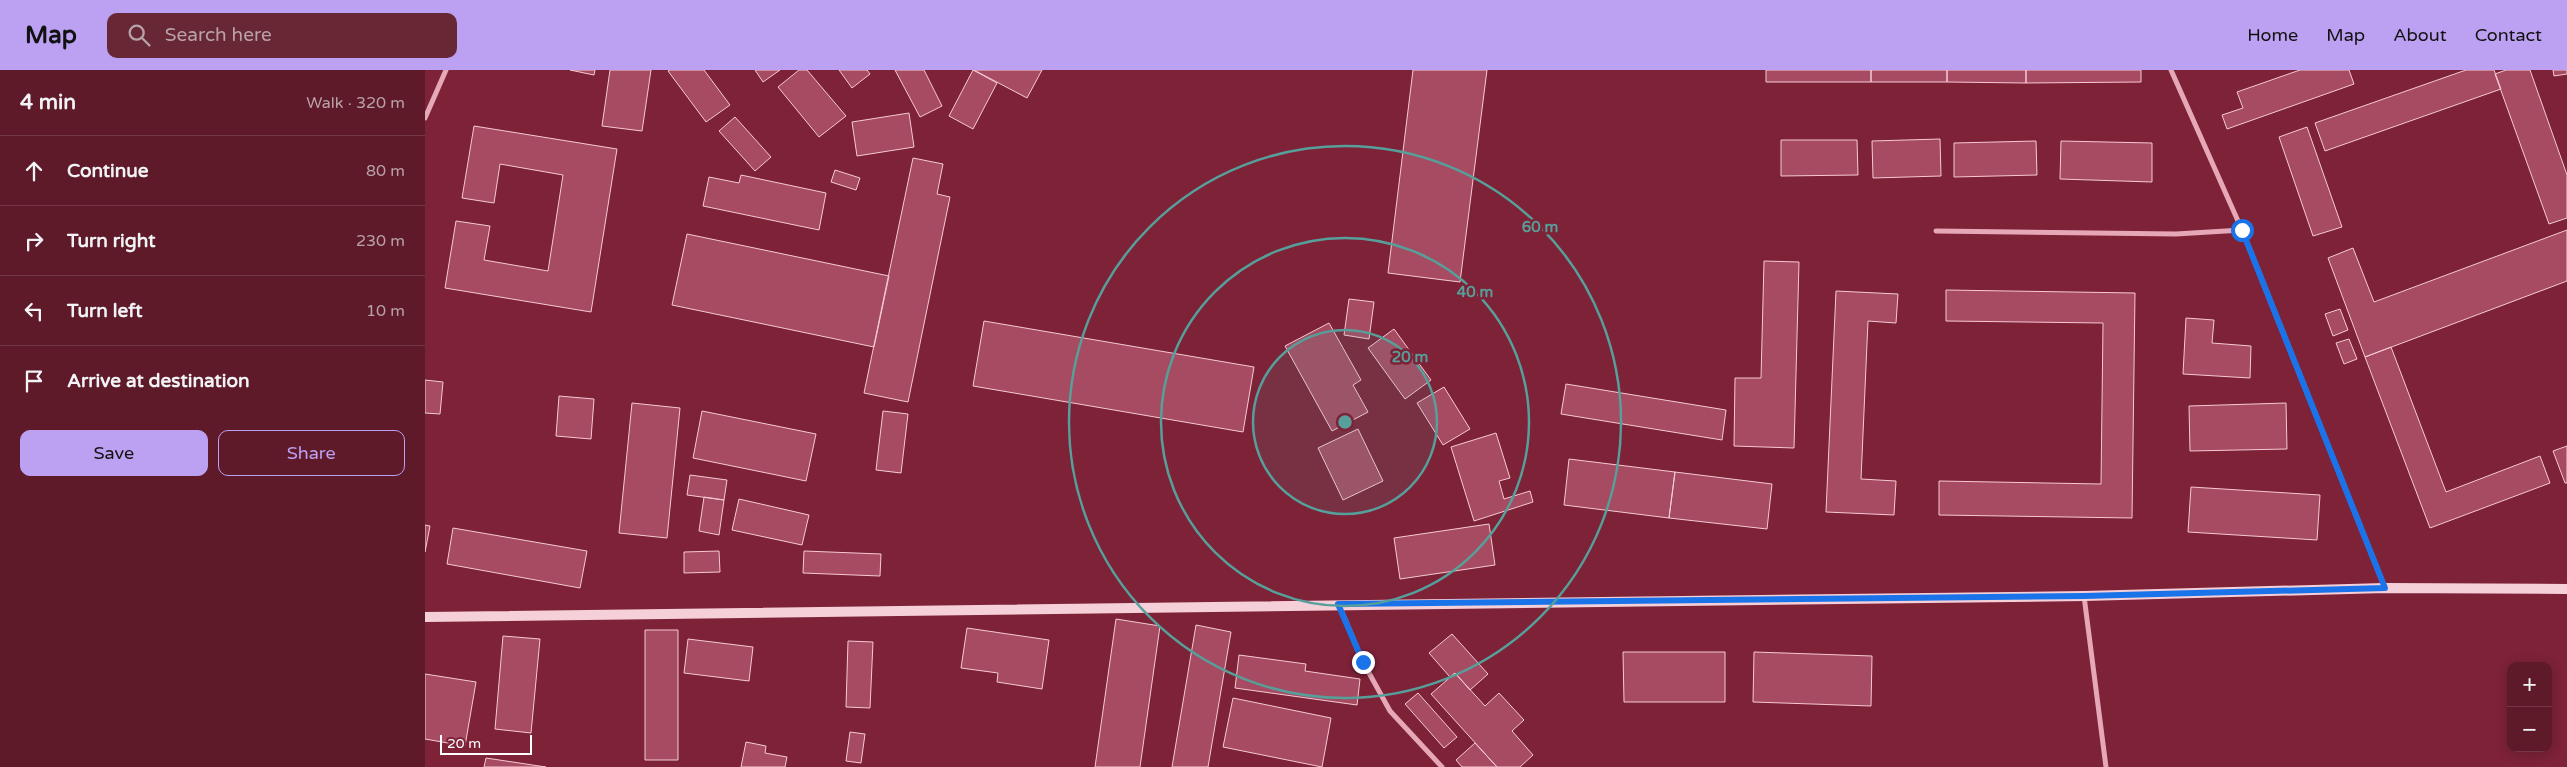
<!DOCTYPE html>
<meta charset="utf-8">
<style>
body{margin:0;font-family:"Varela Round",sans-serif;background:#672735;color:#f1f3f6}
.controls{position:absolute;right:15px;bottom:15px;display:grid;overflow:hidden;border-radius:10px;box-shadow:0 2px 12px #0003}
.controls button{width:45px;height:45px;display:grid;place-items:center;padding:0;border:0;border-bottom:1px solid #733846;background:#5e1a29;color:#f1f3f6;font:25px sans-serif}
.scale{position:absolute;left:15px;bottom:12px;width:92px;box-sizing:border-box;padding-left:5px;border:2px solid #fff;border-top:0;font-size:14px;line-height:18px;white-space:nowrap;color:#fff;-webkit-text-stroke:4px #7d2237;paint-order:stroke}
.stop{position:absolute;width:15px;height:15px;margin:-11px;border:4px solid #1a73e8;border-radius:50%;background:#fff}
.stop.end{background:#1a73e8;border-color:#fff;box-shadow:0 1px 5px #0008}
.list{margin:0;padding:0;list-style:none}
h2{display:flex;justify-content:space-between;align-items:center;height:65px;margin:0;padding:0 20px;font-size:21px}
h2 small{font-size:16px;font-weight:400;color:#b9a1a8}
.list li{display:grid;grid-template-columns:32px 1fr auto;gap:15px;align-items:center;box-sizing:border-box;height:70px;padding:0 20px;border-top:1px solid #733846}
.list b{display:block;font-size:19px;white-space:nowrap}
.list em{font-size:16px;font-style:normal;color:#b9a1a8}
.actions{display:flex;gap:10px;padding:15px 20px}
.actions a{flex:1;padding:11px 0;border:1px solid #bca0f2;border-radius:10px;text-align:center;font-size:18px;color:#bca0f2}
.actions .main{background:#bca0f2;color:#111}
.icon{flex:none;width:28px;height:28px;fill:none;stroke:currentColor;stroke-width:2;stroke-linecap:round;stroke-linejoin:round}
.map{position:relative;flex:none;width:2142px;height:697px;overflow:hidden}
header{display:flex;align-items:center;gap:30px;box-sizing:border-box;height:70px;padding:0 25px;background:#bca0f2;color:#111}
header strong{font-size:24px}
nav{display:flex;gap:28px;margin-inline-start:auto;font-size:18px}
.search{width:350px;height:45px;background:#672735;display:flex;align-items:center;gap:12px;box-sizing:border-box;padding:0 18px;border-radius:10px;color:#b9a1a8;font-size:19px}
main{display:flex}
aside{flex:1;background:#5e1a29}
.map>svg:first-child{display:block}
.building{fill:#a64b61;stroke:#f5cad4}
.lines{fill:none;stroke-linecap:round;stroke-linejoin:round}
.street{stroke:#e6a7b6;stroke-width:5}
.secondary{stroke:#f5d0d9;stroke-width:10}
.route{stroke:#1a73e8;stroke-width:6}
.ring{fill:none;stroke:#579f9a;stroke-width:2.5}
.centre{fill:#579f9a;stroke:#7d2237;stroke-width:2.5}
.ring-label{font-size:15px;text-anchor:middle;font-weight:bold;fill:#579f9a;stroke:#7d2237;stroke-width:5;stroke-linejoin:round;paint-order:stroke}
</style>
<header>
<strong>Map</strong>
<div class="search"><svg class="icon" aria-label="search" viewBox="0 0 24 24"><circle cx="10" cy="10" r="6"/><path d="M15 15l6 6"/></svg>Search here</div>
<nav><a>Home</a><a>Map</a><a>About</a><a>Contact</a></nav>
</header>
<main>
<aside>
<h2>4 min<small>Walk · 320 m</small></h2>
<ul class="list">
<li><svg class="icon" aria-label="ahead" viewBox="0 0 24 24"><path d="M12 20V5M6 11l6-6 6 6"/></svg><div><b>Continue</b></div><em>80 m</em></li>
<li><svg class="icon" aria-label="right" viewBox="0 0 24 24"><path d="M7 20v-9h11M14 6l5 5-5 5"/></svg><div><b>Turn right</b></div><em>230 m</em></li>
<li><svg class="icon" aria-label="left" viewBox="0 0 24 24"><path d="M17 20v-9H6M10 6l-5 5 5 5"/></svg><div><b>Turn left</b></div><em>10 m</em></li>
<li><svg class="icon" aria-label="arrive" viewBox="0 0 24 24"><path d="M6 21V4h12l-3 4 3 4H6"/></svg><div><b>Arrive at destination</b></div></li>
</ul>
<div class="actions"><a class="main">Save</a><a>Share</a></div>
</aside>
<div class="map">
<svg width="2142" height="697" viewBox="0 0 2142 697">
<rect width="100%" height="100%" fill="#7d2237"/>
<path class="building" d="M 145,0 L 170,0 L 169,5 Z
M 185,0 L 226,0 L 217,61 L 177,56 Z
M 245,0 L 279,0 L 305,35 L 281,52 L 243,1 Z
M 330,0 L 355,0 L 338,12 Z
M 374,0 L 382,0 L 421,46 L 394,67 L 353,17 Z
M 414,0 L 442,0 L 445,4 L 427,18 Z
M 470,0 L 499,0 L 517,36 L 495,47 Z
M 548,0 L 572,13 L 548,59 L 524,46 Z
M 549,0 L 617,0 L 602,28 Z
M 988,0 L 1062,0 L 1035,212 L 963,203 Z
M 1341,0 L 1446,0 L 1446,12 L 1341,12 Z
M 1446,0 L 1522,0 L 1522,12 L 1446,12 Z
M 1522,0 L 1601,0 L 1601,13 L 1522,12 Z
M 1601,0 L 1716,0 L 1716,12 L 1601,13 Z
M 1875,0 L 1924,0 L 1929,14 L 1802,59 L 1797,45 L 1818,38 L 1812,22 Z
M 2041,0 L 2069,0 L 2076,19 L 1900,81 L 1890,53 Z
M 2081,0 L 2105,0 L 2142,105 L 2142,148 L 2124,154 L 2070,4 Z
M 2128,0 L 2142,0 L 2142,4 L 2129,6 Z
M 484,43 L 489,77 L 432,86 L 427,52 Z
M 310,47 L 346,87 L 330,101 L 294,61 Z
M 49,56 L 192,79 L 166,242 L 20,218 L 31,151 L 65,156 L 59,190 L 123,201 L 138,105 L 75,94 L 69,133 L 37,128 Z
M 1882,57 L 1917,157 L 1888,166 L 1854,67 Z
M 1515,69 L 1516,106 L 1448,108 L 1447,71 Z
M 1356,70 L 1432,70 L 1433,105 L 1356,106 Z
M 1611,71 L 1612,105 L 1529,107 L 1529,73 Z
M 1636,71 L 1727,73 L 1727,112 L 1635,109 Z
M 488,88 L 518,94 L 512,124 L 525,127 L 483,332 L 439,323 Z
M 410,100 L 435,108 L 431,120 L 406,112 Z
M 316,105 L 401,123 L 394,160 L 278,136 L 284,107 L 314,113 Z
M 2142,160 L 2142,211 L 1940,287 L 1903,188 L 1928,178 L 1949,232 Z
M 262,164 L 464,206 L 449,277 L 247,235 Z
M 1339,191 L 1374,192 L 1369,378 L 1309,376 L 1310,308 L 1336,308 Z
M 1521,220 L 1710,223 L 1707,448 L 1514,445 L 1514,411 L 1676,414 L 1678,253 L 1521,251 Z
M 1411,221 L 1473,224 L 1471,253 L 1443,251 L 1436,409 L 1471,411 L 1469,445 L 1401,442 Z
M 924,229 L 949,232 L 944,269 L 919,265 Z
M 1915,239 L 1923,260 L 1908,266 L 1900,244 Z
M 1761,248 L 1789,250 L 1787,273 L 1826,276 L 1825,308 L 1758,304 Z
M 559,251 L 829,297 L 818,362 L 548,316 Z
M 904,253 L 936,310 L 928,315 L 943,342 L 907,361 L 860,276 Z
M 969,259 L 1006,310 L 980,329 L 943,278 Z
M 1924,269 L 1932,289 L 1919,294 L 1911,273 Z
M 1966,277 L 2021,422 L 2115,386 L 2125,413 L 2005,458 L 1940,287 Z
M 0,310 L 18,312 L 15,344 L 0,343 Z
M 1141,314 L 1301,340 L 1297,370 L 1136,344 Z
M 1019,317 L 1045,359 L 1018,375 L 992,333 Z
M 134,326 L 169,329 L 166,369 L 131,366 Z
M 207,333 L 255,338 L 242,468 L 194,463 Z
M 1861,333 L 1862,379 L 1765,381 L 1764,336 Z
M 277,341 L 391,364 L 381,411 L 268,388 Z
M 458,341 L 483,344 L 476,403 L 451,400 Z
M 933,359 L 958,411 L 918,430 L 893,378 Z
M 1071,363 L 1085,408 L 1074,411 L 1079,429 L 1105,421 L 1108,432 L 1049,451 L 1026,377 Z
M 2142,376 L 2142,413 L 2140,413 L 2128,381 Z
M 1144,389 L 1250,402 L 1244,448 L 1139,435 Z
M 1250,402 L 1347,414 L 1342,459 L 1244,448 Z
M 265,405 L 302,410 L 299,430 L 262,425 Z
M 1766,417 L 1895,425 L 1892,470 L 1763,462 Z
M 279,427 L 299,430 L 294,465 L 274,461 Z
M 314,429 L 384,445 L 377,475 L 307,460 Z
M 1064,454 L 1070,495 L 975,509 L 969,468 Z
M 0,455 L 5,456 L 0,482 Z
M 28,458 L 162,481 L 155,518 L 22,494 Z
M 294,481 L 295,502 L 259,503 L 259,482 Z
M 379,481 L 456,484 L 455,506 L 378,503 Z
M 691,549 L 735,556 L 715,697 L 670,697 Z
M 771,555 L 806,562 L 783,697 L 747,697 Z
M 542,558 L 624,570 L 617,619 L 572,612 L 573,603 L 536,598 Z
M 220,560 L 253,560 L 253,690 L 220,690 Z
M 1027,564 L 1063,604 L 1045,620 L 1030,603 L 1025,607 L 1004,583 Z
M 78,566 L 115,569 L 106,663 L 70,659 Z
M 263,569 L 328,577 L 324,611 L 259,603 Z
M 423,571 L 448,572 L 445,638 L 421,637 Z
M 1198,582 L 1300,582 L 1300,632 L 1199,632 Z
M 1329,582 L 1447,586 L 1446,636 L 1328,632 Z
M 814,585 L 881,594 L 880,601 L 935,609 L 932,635 L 810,618 Z
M 1030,603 L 1060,636 L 1074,623 L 1099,650 L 1087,661 L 1108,685 L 1095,697 L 1072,697 L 1006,624 Z
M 0,604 L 51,612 L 40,676 L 0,669 Z
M 993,623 L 1032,667 L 1019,678 L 980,634 Z
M 808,628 L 906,648 L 897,697 L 798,677 Z
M 425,662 L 440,664 L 436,693 L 421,691 Z
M 321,672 L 341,676 L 340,683 L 362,687 L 360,697 L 316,697 Z
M 1050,673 L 1072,697 L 1037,697 L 1031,690 Z
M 61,688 L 121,697 L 59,697 Z"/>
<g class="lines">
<path class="street" d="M 1746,0 L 1817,160 L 1960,518
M 0,48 L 21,0
M 1511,161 L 1751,164 L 1817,160
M 1659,526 L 1681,697
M 914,535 L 938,592 L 965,641 L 1017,697"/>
<path class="secondary" d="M 0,547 L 1659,526 L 1960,518 L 2142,519"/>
</g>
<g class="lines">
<path class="route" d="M 938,592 L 913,534 L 1659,526 L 1960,518 L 1817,160"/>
</g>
<circle cx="920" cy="352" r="92" fill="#579f9a" fill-opacity=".12"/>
<g class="ring">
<circle cx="920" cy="352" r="92"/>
<circle cx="920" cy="352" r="184"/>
<circle cx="920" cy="352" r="276"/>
</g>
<circle cx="920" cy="352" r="8" class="centre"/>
<g class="ring-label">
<text x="1115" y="162">60 m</text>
<text x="1050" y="227">40 m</text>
<text x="985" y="292">20 m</text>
</g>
</svg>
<div class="controls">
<button>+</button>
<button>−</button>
</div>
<div class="scale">20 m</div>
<div class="stop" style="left:1817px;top:160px"></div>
<div class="stop end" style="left:938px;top:592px"></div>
</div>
</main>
